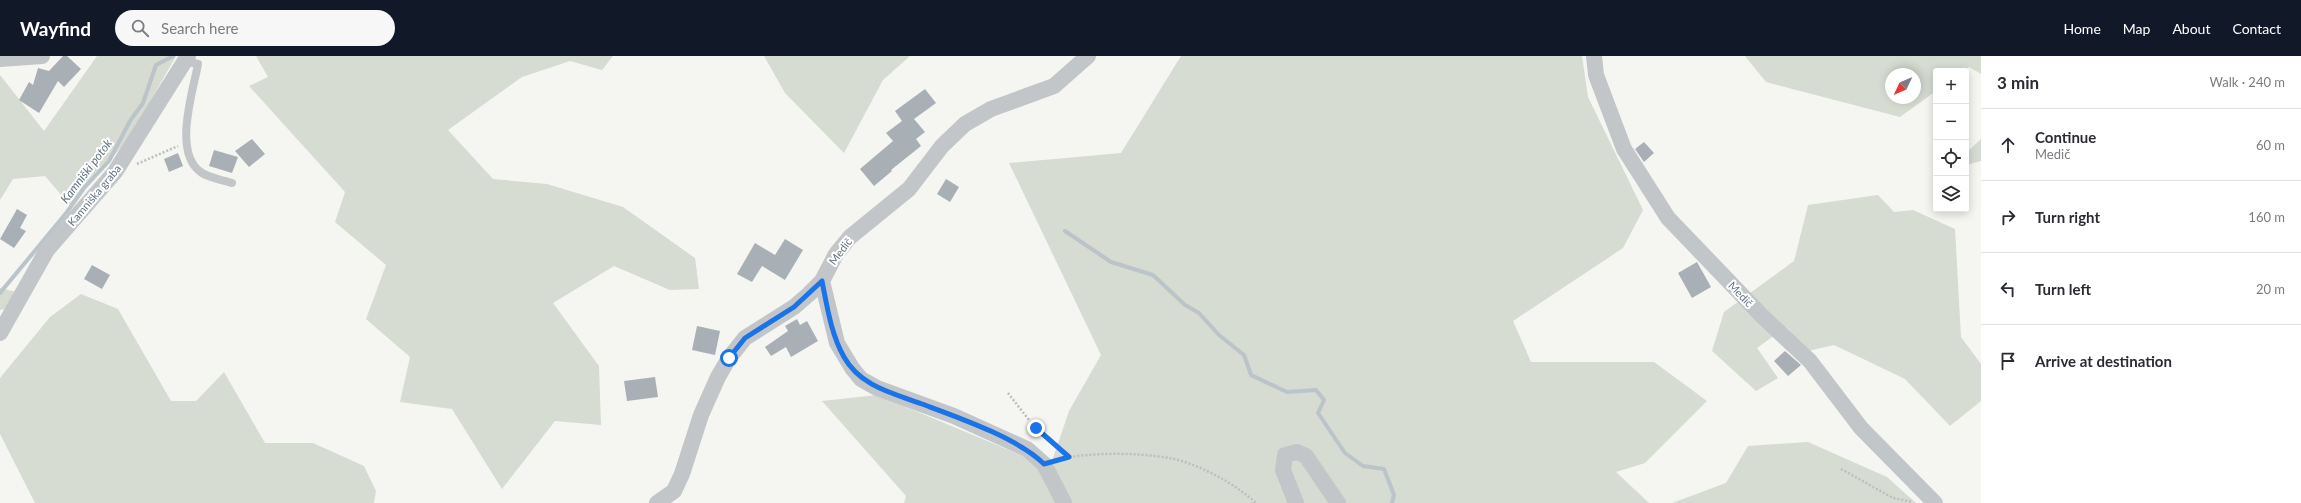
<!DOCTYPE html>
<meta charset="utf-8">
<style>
body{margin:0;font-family:Lato,sans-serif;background:#f7f7f7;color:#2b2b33}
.controls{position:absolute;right:12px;top:12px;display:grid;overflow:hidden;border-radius:4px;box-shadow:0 2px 10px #0003}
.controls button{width:36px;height:36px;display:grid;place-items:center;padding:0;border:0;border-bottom:1px solid #e1e1e2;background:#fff;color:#2b2b33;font:20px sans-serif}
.compass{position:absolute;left:1885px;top:12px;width:36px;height:36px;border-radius:50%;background:#fff;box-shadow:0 2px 10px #0003;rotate:226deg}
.stop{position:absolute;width:12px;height:12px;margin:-9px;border:3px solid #1a73e8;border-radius:50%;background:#fff}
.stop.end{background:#1a73e8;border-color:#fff;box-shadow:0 1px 4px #0008}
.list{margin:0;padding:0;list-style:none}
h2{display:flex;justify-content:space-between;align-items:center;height:52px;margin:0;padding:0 16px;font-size:17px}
h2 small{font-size:13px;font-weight:400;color:#7c7c81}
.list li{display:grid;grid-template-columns:26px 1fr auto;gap:12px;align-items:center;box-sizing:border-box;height:72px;padding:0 16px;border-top:1px solid #e1e1e2}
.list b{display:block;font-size:15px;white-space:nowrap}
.list p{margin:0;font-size:13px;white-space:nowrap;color:#7c7c81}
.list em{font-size:13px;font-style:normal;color:#7c7c81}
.icon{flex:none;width:22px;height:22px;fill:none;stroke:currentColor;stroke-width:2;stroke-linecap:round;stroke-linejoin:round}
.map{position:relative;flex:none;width:1981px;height:447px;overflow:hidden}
header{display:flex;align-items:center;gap:24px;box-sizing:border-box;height:56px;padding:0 20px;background:#111827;color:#fff}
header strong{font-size:19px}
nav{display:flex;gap:22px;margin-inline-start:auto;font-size:14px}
.search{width:280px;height:36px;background:#f7f7f7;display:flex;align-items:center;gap:10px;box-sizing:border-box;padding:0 14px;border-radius:22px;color:#7c7c81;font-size:15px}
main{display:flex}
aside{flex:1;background:#fff}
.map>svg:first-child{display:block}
.green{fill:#d6dcd2;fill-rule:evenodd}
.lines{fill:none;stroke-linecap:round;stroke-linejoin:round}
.stream{stroke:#bac4c9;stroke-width:4}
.building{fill:#a8b0b6}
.path{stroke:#bcbec0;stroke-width:2.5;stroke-dasharray:2 2;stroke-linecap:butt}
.service{stroke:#c2c6c9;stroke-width:8}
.minor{stroke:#c2c6c9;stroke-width:16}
.route{stroke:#1a73e8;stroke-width:5}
.labels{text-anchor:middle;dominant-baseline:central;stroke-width:4;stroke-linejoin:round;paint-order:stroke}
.street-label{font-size:11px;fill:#647482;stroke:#fff}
.water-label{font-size:12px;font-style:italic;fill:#5f767f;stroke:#fff}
</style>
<header>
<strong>Wayfind</strong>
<div class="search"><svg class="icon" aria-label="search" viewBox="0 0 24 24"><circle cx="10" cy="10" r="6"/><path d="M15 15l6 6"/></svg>Search here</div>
<nav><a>Home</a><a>Map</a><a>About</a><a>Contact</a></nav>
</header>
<main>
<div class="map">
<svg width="1981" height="447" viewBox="0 0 1981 447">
<rect width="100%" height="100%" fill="#f5f5f1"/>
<path class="green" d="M 97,0 L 176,0 L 129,83 L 70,149 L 45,120 L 13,123 L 0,144 L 0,19 L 44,75 Z
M 256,0 L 613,0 L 602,14 L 570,5 L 522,21 L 448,74 L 493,123 L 547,128 L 623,151 L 695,202 L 699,233 L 670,234 L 614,210 L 553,247 L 599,310 L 601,369 L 555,365 L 502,433 L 452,353 L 400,346 L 410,301 L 366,263 L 386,209 L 335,166 L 345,136 L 249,30 L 268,21 Z
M 764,0 L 910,0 L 883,24 L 844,97 L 785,37 Z
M 1181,0 L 1582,0 L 1588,41 L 1643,154 L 1623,192 L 1513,265 L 1531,306 L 1654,306 L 1707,345 L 1645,407 L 1616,416 L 1649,447 L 904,447 L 906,440 L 822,345 L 877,339 L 1050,411 L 1069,355 L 1101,299 L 1009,107 L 1121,97 Z
M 1745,0 L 1981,0 L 1981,18 L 1969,11 L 1964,15 L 1936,15 L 1936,35 L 1900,61 L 1766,26 ZM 1891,18 L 1915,18 L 1915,42 L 1891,42 Z
M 1981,83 L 1981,105 L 1966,109 L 1966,97 Z
M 1878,139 L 1894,156 L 1913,154 L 1955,173 L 1961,281 L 1981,308 L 1981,345 L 1950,370 L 1905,323 L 1834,289 L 1808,295 L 1786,271 L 1757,292 L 1778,322 L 1756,335 L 1712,295 L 1724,256 L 1794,205 L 1808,149 Z
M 0,232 L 20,237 L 10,252 L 0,254 Z
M 81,238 L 118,253 L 171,345 L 196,345 L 224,316 L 265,387 L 313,387 L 364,410 L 376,435 L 374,447 L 35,447 L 0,378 L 0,322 L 50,261 Z
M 1808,386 L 1887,421 L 1916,447 L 1672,447 L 1726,427 L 1748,390 Z"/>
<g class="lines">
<path class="stream" d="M 1065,175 L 1111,206 L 1153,219 L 1185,249 L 1199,257 L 1219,279 L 1244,299 L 1251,319 L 1287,336 L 1316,334 L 1324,344 L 1318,357 L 1345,397 L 1363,410 L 1384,413 L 1394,439 L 1392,447
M 0,237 L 67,156 L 84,132 L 109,105 L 130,65 L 143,47 L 156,9 L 173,0"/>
</g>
<path class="building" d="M 63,0 L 67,0 L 81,13 L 64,31 L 58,25 L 39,57 L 19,44 L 29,26 L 33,29 L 38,12 L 49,15 Z
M 925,33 L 936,47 L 914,63 L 925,76 L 916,83 L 921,90 L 891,114 L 892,115 L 874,130 L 860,113 L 893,85 L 886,77 L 902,65 L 895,55 Z
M 252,83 L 265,98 L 249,111 L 235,95 Z
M 1644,86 L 1654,97 L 1644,106 L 1635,93 Z
M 214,94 L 238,101 L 232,117 L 209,110 Z
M 178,97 L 183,110 L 169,116 L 164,103 Z
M 946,123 L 959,131 L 950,146 L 937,138 Z
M 17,153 L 27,159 L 20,172 L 26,175 L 14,192 L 0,183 Z
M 785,183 L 803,194 L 785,224 L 762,210 L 752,226 L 737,218 L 755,187 L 775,199 Z
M 1697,206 L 1711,231 L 1692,242 L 1678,217 Z
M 92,209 L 110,219 L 102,233 L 84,223 Z
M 797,263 L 800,269 L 807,265 L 818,285 L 791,301 L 786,291 L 771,300 L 765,291 L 788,275 L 785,270 Z
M 697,270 L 720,275 L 715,299 L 692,294 Z
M 1785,295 L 1801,309 L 1788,320 L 1774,305 Z
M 655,321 L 658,341 L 627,345 L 624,325 Z"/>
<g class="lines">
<path class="path" d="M 137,108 L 178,90
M 1008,337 L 1036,373 L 1069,401
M 1058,404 C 1087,395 1156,396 1185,406 C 1211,415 1236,429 1256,447
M 1841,413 L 1893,442 L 1913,446"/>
<path class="service" d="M 185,5 L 198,8 C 193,36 172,98 202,117 C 210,122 223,124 232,127"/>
<path class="minor" d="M 1594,0 L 1596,19 L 1624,93 L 1668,162 L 1762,260 L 1810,305 L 1861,372 L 1935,447
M 0,3 L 42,0
M 822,225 L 837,287 L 852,312 L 861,323 L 877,332 L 954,360 L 1027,393 L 1044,408 L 1064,447
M 0,277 L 47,194 L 115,116 L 188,0
M 657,447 L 674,435 L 682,418 L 701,359 L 718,321 L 729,302 L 745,282 L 794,251 L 809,238 L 822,225 L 836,198 L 850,181 L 909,133 L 942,90 L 965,68 L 991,53 L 1054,30 L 1088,0
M 1296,447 L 1283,414 L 1285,399 L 1297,396 L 1306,400 L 1338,447"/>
</g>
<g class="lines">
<path class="route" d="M 729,302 L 745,282 L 794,251 L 822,225 C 827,250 831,278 844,301 C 860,330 892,337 922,348 C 957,361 1018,382 1044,408 L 1069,401 L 1036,372"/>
</g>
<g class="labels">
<g class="street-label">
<text transform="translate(94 139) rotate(-50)">Kamniška graba</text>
<text transform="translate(840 195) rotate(-53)">Medič</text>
<text transform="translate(1741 238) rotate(46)">Medič</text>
</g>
<g class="water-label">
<text transform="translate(86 115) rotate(-53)">Kamniški potok</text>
</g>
</g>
</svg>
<div class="controls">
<button>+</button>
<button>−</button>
<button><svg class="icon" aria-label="locate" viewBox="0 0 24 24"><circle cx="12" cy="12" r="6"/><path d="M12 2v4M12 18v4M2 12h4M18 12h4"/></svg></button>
<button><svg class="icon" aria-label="layers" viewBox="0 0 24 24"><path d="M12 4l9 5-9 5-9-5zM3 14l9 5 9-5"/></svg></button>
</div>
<svg class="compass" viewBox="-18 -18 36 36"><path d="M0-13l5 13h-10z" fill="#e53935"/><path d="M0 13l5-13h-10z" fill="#7c7c81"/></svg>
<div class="stop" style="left:729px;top:302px"></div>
<div class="stop end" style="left:1036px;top:372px"></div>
</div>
<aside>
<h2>3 min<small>Walk · 240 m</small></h2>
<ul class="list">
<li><svg class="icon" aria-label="ahead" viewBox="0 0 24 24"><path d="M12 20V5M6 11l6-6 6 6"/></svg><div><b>Continue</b><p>Medič</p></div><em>60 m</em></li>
<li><svg class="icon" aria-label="right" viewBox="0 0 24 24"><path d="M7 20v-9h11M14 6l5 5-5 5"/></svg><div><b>Turn right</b></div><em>160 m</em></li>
<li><svg class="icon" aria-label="left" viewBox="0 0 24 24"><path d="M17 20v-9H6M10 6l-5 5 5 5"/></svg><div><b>Turn left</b></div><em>20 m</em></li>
<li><svg class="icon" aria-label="arrive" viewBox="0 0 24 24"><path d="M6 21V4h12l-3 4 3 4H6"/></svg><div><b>Arrive at destination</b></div></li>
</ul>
</aside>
</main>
